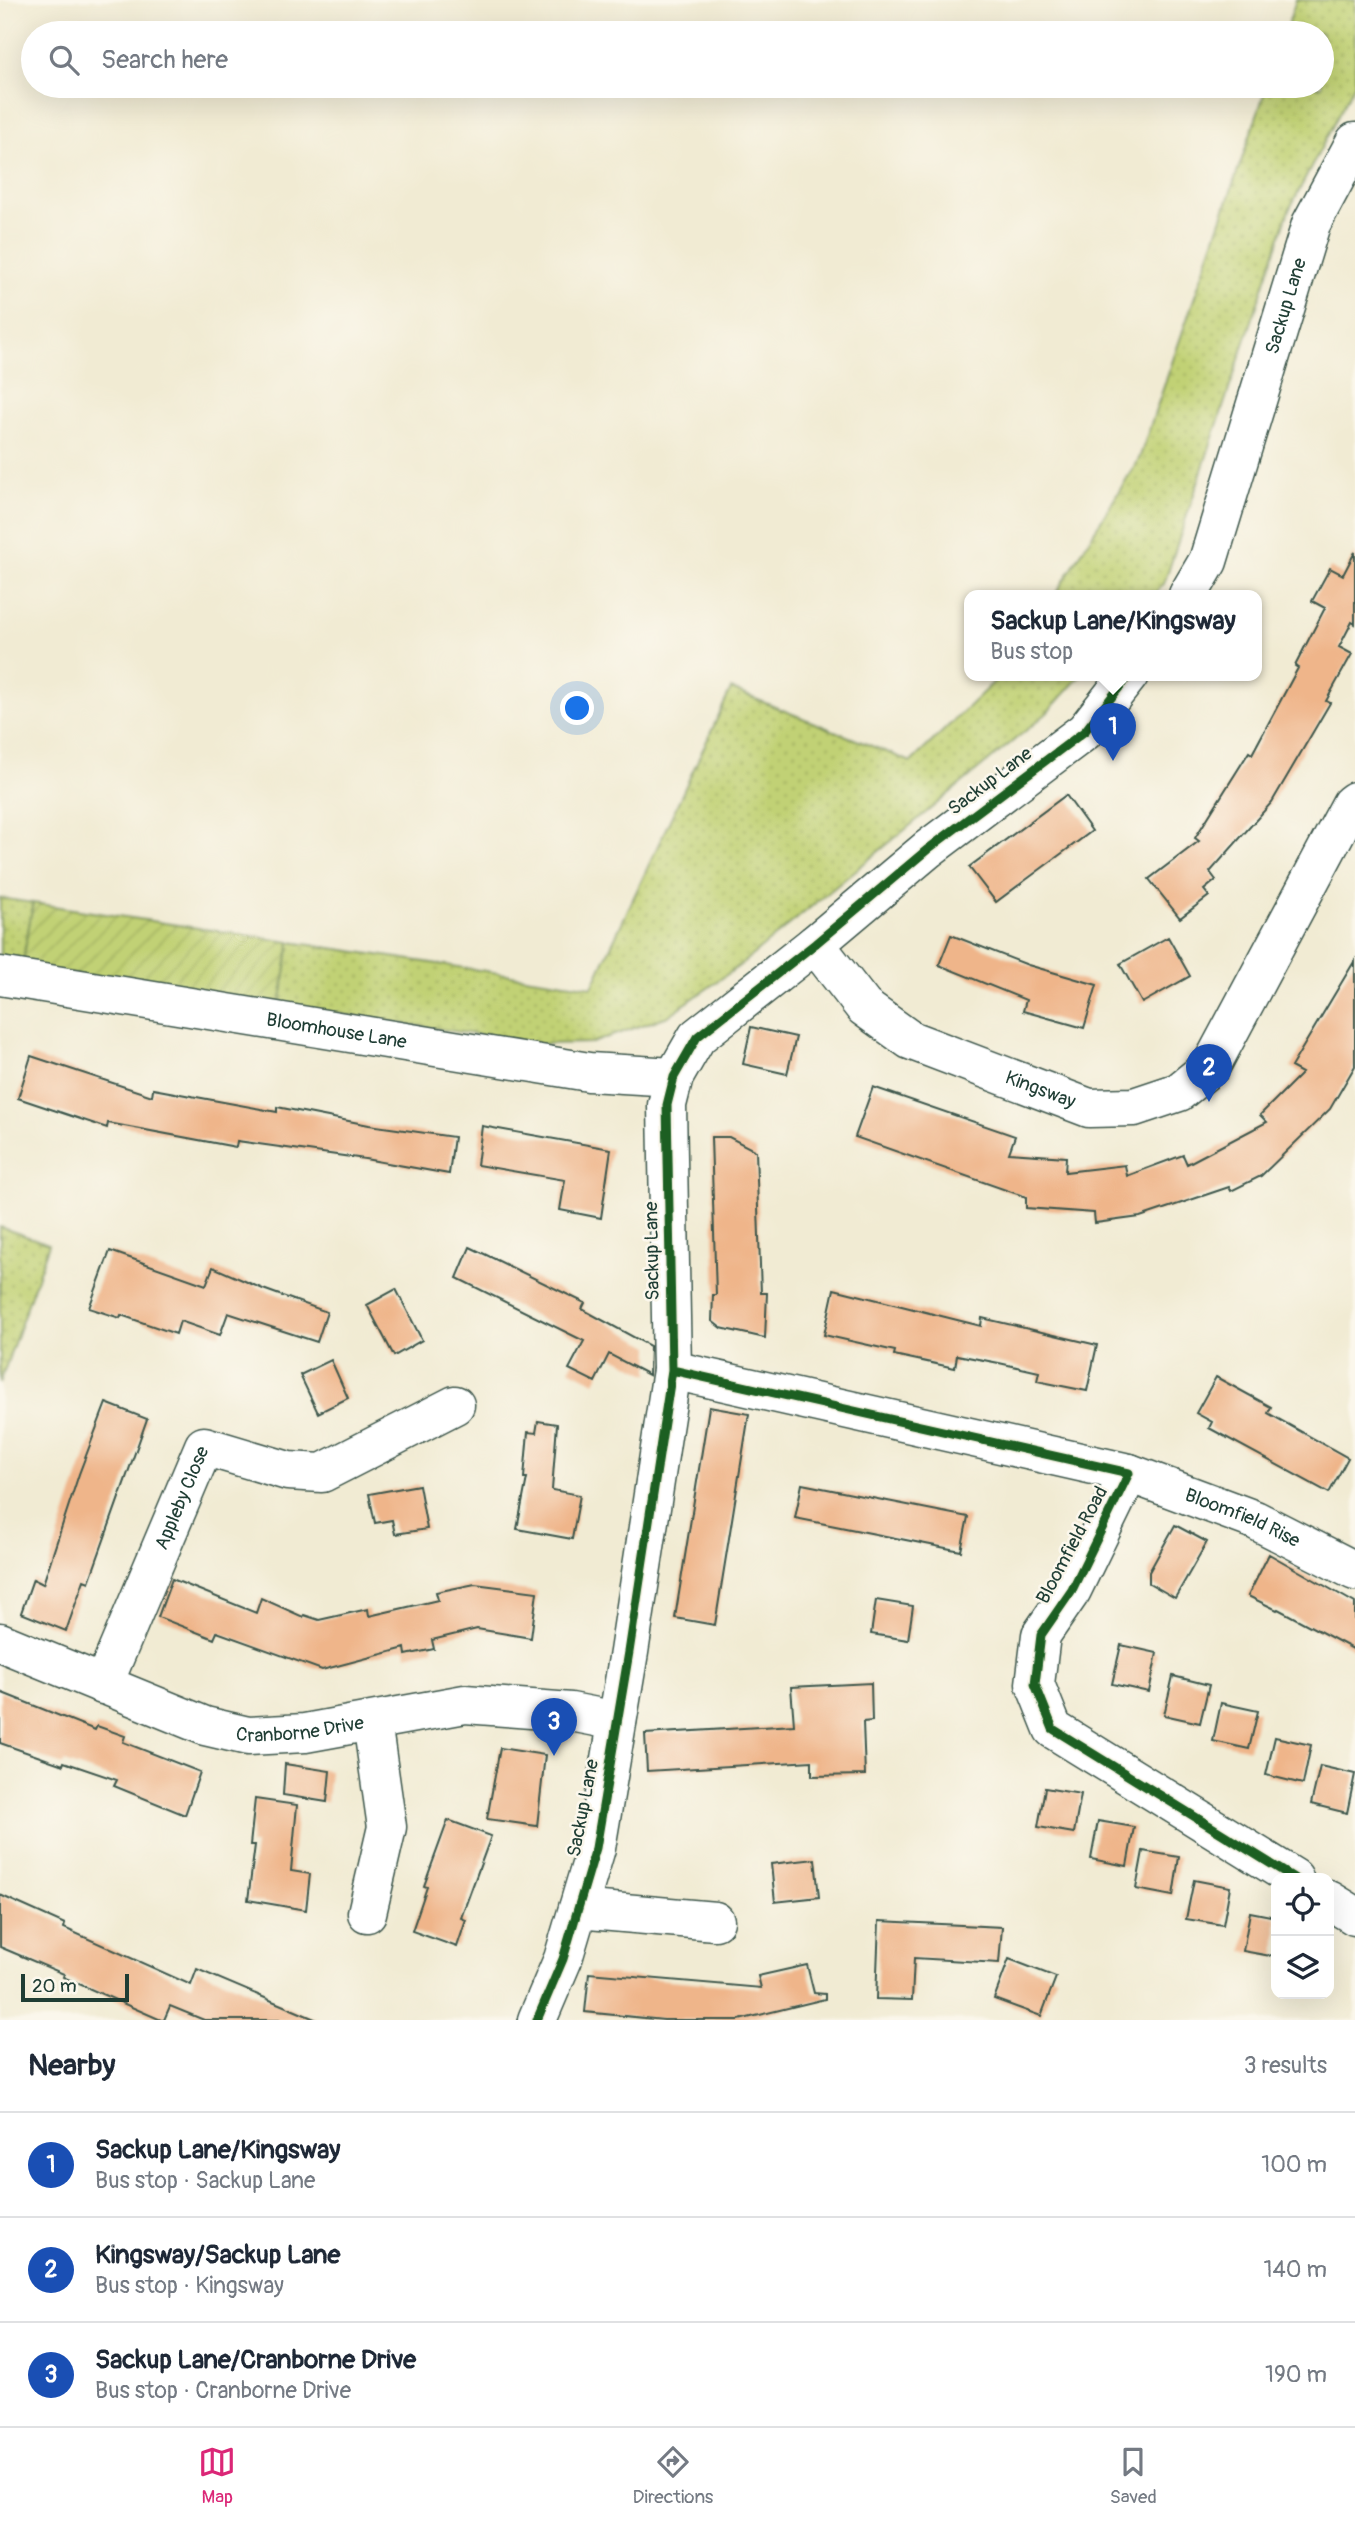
<!DOCTYPE html>
<meta charset="utf-8">
<style>
body{margin:0;font-family:Pangolin,sans-serif;background:#f6f6f7;color:#1f2937}
.controls{position:absolute;right:21px;bottom:21px;display:grid;overflow:hidden;border-radius:14px;box-shadow:0 7px 28px #0002}
.controls button{width:63px;height:63px;display:grid;place-items:center;padding:0;border:0;border-bottom:2px solid #e0e1e3;background:#fff;color:#1f2937;font:35px sans-serif}
.scale{position:absolute;left:21px;bottom:18px;width:108px;box-sizing:border-box;padding-left:7px;border:4px solid #1f3d34;border-top:0;font-size:19px;line-height:24px;white-space:nowrap;color:#1f3d34;-webkit-text-stroke:5px #fbf7ec;paint-order:stroke}
.you{position:absolute;left:578px;top:709px;width:24px;height:24px;margin:-18px;border:5px solid #fff;border-radius:50%;background:#1a73e8;box-shadow:0 0 0 10px #1a73e833}
.badge{display:grid;place-items:center;width:46px;height:46px;border-radius:50%;background:#db2777;color:#fff;font-size:23px;font-weight:700}
.pin{position:absolute;translate:-50% -58px;filter:drop-shadow(0 2px 4px #0008)}
.pin::after{content:'';position:absolute;top:37px;width:24px;height:21px;background:inherit;clip-path:polygon(0 0,100% 0,50% 100%)}
.popup{position:absolute;left:964px;top:590px;width:298px;height:91px;box-sizing:border-box;display:grid;place-content:center;border-radius:14px;background:#fff;filter:drop-shadow(0 2px 5px #0005);font-size:23px;white-space:nowrap;color:#747a83}
.popup b{font-size:26px;color:#1f2937}
.popup::after{content:'';position:absolute;left:50%;top:100%;margin-left:-14px;border:14px solid transparent;border-top-color:#fff}
.list{margin:0;padding:0;list-style:none}
h2{display:flex;justify-content:space-between;align-items:center;height:91px;margin:0;padding:0 28px;font-size:30px}
h2 small{font-size:23px;font-weight:400;color:#747a83}
.list li{display:grid;grid-template-columns:46px 1fr auto;gap:21px;align-items:center;box-sizing:border-box;height:105px;padding:0 28px;border-top:2px solid #e0e1e3}
.list b{display:block;font-size:26px;white-space:nowrap}
.list p{margin:0;font-size:23px;white-space:nowrap;color:#747a83}
.list em{font-size:23px;font-style:normal;color:#747a83}
.icon{flex:none;width:38px;height:38px;fill:none;stroke:currentColor;stroke-width:2;stroke-linecap:round;stroke-linejoin:round}
.map{position:relative;flex:none;width:1355px;height:2020px;overflow:hidden}
.search{position:absolute;background:#fff;box-shadow:0 7px 28px #0002;left:21px;right:21px;top:21px;height:77px;display:flex;align-items:center;gap:18px;box-sizing:border-box;padding:0 24px;border-radius:38px;color:#747a83;font-size:26px}
.sheet{height:406px;background:#fff}
nav{display:flex;justify-content:space-around;align-items:center;box-sizing:border-box;height:98px;border-top:2px solid #e0e1e3;background:#fff;font-size:19px;color:#747a83}
nav a{display:grid;justify-items:center;gap:4px}
nav .on{color:#db2777}
.map>svg:first-child{display:block}
.grass{fill:url(#grass-dots);stroke:#708754;stroke-width:2}
.garden{fill:url(#garden-furrows);stroke:#708754;stroke-width:2}
.building{fill:#efb58a}
.lines{fill:none;stroke-linecap:round;stroke-linejoin:round}
.minor-casing{stroke:#3e574c;stroke-width:41}
.tertiary-casing{stroke:#3e574c;stroke-width:41}
.minor{stroke:#fff;stroke-width:38}
.tertiary{stroke:#fff;stroke-width:38}
.cycleway-casing{stroke:#fbf7ec;stroke-width:13}
.cycleway{stroke:#1b5e20;stroke-width:9}
.labels{text-anchor:middle;dominant-baseline:central;stroke-width:5;stroke-linejoin:round;paint-order:stroke}
.street-label{font-size:19px;fill:#1f3d34;stroke:#fbf7ec}
</style>
<div class="map">
<svg width="1355" height="2020" viewBox="0 0 1355 2020">
<defs>
<pattern id="grass-dots" width="8" height="8" patternUnits="userSpaceOnUse" patternTransform="scale(1.75)"><rect width="8" height="8" fill="#c1d174"/><path d="M2 2h.1M6 6h.1" fill="none" stroke="#a5b465" stroke-width="1.8" stroke-linecap="round"/></pattern>
<pattern id="garden-furrows" width="10" height="10" patternUnits="userSpaceOnUse" patternTransform="scale(1.75)"><rect width="10" height="10" fill="#c1d174"/><path d="M-1 1l2-2M0 10L10 0M9 11l2-2" fill="none" stroke="#a5b465"/></pattern>
</defs>
<rect width="100%" height="100%" fill="#fbf7ec"/>
<filter id="ink" filterUnits="userSpaceOnUse"><feTurbulence type="fractalNoise" baseFrequency=".0143" numOctaves="2"/><feDisplacementMap in="SourceGraphic" scale="14" xChannelSelector="R" yChannelSelector="G"/><feConvolveMatrix kernelMatrix="1 2 1 2 8 2 1 2 1" color-interpolation-filters="sRGB"/></filter>
<filter id="wash" filterUnits="userSpaceOnUse"><feTurbulence type="fractalNoise" baseFrequency=".00686" numOctaves="4" result="noise"/><feDisplacementMap in="SourceGraphic" scale="28" xChannelSelector="R" yChannelSelector="G"/><feGaussianBlur stdDeviation="1.57" result="paint"/><feColorMatrix in="noise" values="0 0 0 0 0 0 0 0 0 0 0 0 0 0 0 0 0 1.4 0 .05"/><feComposite in="paint" operator="in"/></filter>
<g filter="url(#wash)">
<rect width="100%" height="100%" fill="#f1ebd3"/>
<path class="grass" d="M 1296,0 L 1355,0 L 1355,83 L 1289,210 L 1164,584 L 1154,595 L 1055,595 L 1139,459 L 1267,86 L 1322,86 L 1322,33 L 1285,33 Z
M 1001,675 L 1081,675 L 1046,714 L 739,966 L 668,1016 L 592,1043 L 539,1044 L 280,1005 L 290,942 L 592,987 L 731,689 L 911,762 Z
M 0,898 L 33,903 L 22,967 L 0,964 Z
M 0,1227 L 49,1244 L 0,1383 Z"/>
<path class="garden" d="M 33,903 L 290,942 L 280,1005 L 22,967 Z"/>
<g id="blocks">
<path class="building" d="M 1355,552 L 1355,624 L 1352,622 L 1339,647 L 1352,654 L 1326,701 L 1330,703 L 1272,802 L 1210,872 L 1216,880 L 1204,890 L 1209,896 L 1180,918 L 1149,879 L 1199,841 L 1195,838 L 1249,752 L 1252,754 L 1298,668 L 1295,666 L 1325,608 L 1312,601 L 1330,568 L 1343,575 Z
M 1066,795 L 1092,831 L 996,902 L 969,867 Z
M 951,935 L 1028,965 L 1097,985 L 1084,1028 L 1023,1011 L 1026,1000 L 939,965 Z
M 1168,937 L 1190,976 L 1142,1003 L 1120,964 Z
M 1355,960 L 1355,1066 L 1330,1109 L 1261,1176 L 1231,1191 L 1229,1187 L 1140,1217 L 1095,1223 L 1094,1213 L 1026,1208 L 1026,1197 L 855,1137 L 873,1087 L 1015,1136 L 1009,1153 L 1066,1157 L 1065,1172 L 1125,1165 L 1127,1176 L 1183,1155 L 1187,1164 L 1267,1122 L 1260,1115 L 1302,1073 L 1291,1067 Z
M 751,1027 L 796,1037 L 787,1074 L 743,1064 Z
M 31,1056 L 152,1096 L 153,1089 L 277,1112 L 277,1107 L 369,1125 L 454,1137 L 449,1174 L 365,1159 L 237,1141 L 236,1147 L 108,1123 L 107,1128 L 18,1098 Z
M 482,1126 L 611,1149 L 601,1218 L 560,1210 L 565,1180 L 477,1165 Z
M 711,1137 L 729,1137 L 756,1151 L 761,1293 L 767,1293 L 765,1338 L 721,1328 L 712,1321 L 713,1295 L 716,1295 Z
M 470,1247 L 585,1303 L 582,1309 L 650,1346 L 649,1375 L 609,1354 L 595,1382 L 569,1369 L 584,1341 L 457,1278 Z
M 110,1251 L 206,1285 L 213,1267 L 263,1289 L 327,1312 L 317,1342 L 228,1313 L 220,1335 L 180,1321 L 176,1334 L 121,1315 L 120,1318 L 89,1308 Z
M 396,1289 L 422,1340 L 394,1356 L 367,1305 Z
M 834,1289 L 981,1326 L 982,1318 L 1097,1345 L 1087,1391 L 1037,1381 L 1039,1372 L 999,1363 L 957,1355 L 955,1368 L 894,1355 L 895,1351 L 824,1335 Z
M 331,1360 L 348,1398 L 318,1413 L 300,1375 Z
M 1216,1377 L 1271,1407 L 1268,1413 L 1348,1458 L 1329,1493 L 1209,1428 L 1212,1422 L 1196,1413 Z
M 106,1403 L 147,1419 L 89,1582 L 84,1580 L 66,1631 L 21,1613 L 33,1579 L 43,1584 L 79,1474 Z
M 709,1407 L 749,1414 L 715,1625 L 675,1618 Z
M 538,1421 L 557,1424 L 552,1490 L 580,1495 L 572,1539 L 517,1529 L 527,1478 L 524,1478 L 528,1432 L 536,1433 Z
M 802,1484 L 968,1517 L 961,1551 L 795,1518 Z
M 419,1485 L 427,1529 L 395,1534 L 392,1520 L 375,1523 L 369,1494 Z
M 1175,1525 L 1207,1542 L 1175,1598 L 1149,1583 L 1149,1572 Z
M 1269,1554 L 1355,1603 L 1355,1650 L 1278,1609 L 1277,1610 L 1248,1596 Z
M 172,1579 L 256,1613 L 261,1598 L 303,1617 L 304,1615 L 319,1620 L 368,1609 L 369,1616 L 438,1600 L 436,1592 L 475,1584 L 537,1592 L 531,1638 L 477,1629 L 432,1640 L 434,1649 L 406,1655 L 405,1648 L 322,1670 L 217,1632 L 214,1639 L 158,1617 Z
M 876,1600 L 913,1606 L 908,1640 L 871,1634 Z
M 1121,1645 L 1157,1653 L 1149,1692 L 1112,1684 Z
M 1173,1676 L 1209,1685 L 1200,1723 L 1164,1715 Z
M 871,1683 L 872,1721 L 863,1722 L 865,1775 L 812,1776 L 812,1761 L 647,1771 L 645,1734 L 794,1725 L 791,1687 Z
M 0,1692 L 95,1730 L 97,1726 L 125,1736 L 123,1742 L 200,1772 L 185,1815 L 114,1786 L 117,1780 L 64,1762 L 63,1765 L 0,1743 Z
M 1221,1703 L 1258,1711 L 1249,1749 L 1213,1741 Z
M 1275,1737 L 1311,1745 L 1303,1784 L 1266,1775 Z
M 500,1748 L 545,1755 L 537,1826 L 487,1819 Z
M 285,1764 L 330,1771 L 327,1802 L 283,1795 Z
M 1320,1766 L 1355,1774 L 1347,1813 L 1311,1804 Z
M 1045,1788 L 1081,1794 L 1074,1833 L 1038,1827 Z
M 255,1799 L 297,1805 L 291,1871 L 310,1874 L 306,1910 L 248,1900 L 255,1845 L 250,1845 Z
M 448,1820 L 491,1836 L 461,1918 L 466,1920 L 457,1947 L 412,1931 L 427,1887 L 424,1886 Z
M 1098,1821 L 1134,1827 L 1127,1866 L 1091,1859 Z
M 1143,1851 L 1179,1857 L 1173,1896 L 1136,1889 Z
M 815,1859 L 819,1897 L 775,1902 L 771,1864 Z
M 1194,1880 L 1230,1887 L 1223,1925 L 1186,1919 Z
M 0,1895 L 65,1924 L 64,1928 L 191,1985 L 197,1969 L 317,2020 L 204,2020 L 170,2006 L 164,2020 L 161,2020 L 63,1977 L 64,1974 L 0,1947 Z
M 1250,1912 L 1276,1917 L 1276,1957 L 1243,1951 Z
M 879,1921 L 1002,1927 L 999,1963 L 914,1958 L 912,2000 L 876,1999 Z
M 1009,1959 L 1056,1977 L 1041,2016 L 994,1999 Z
M 807,1965 L 814,1993 L 825,1994 L 825,1999 L 739,2020 L 664,2020 L 585,2012 L 589,1973 L 761,1988 L 758,1976 Z"/>
</g>
</g>
<g filter="url(#ink)">
<use href="#blocks" fill-opacity="0" stroke="#3e574c" stroke-width="2"/>
<g class="lines">
<g class="minor-casing">
<g id="minor">
<path id="s1" d="M 815,944 L 864,1007 L 910,1040 L 1089,1108 L 1134,1107 L 1179,1092 L 1211,1066 L 1351,804 L 1355,801"/>
<path id="s2" d="M 0,976 L 589,1072 L 674,1077"/>
<path d="M 672,1370 L 1129,1473 L 1072,1590 L 1041,1635 L 1035,1684 L 1053,1729 L 1294,1878"/>
<path id="s3" d="M 1129,1473 L 1255,1520 L 1355,1571"/>
<path id="s4" d="M 0,1642 L 205,1726 L 248,1736 L 305,1733 L 465,1704 L 571,1712 L 617,1721"/>
<path id="s5" d="M 103,1685 L 204,1446 L 288,1471 L 322,1473 L 455,1405"/>
<path d="M 1329,1900 L 1355,1916"/>
<path d="M 578,1909 L 715,1921"/>
<path d="M 367,1913 L 387,1827 L 372,1722"/>
</g>
</g>
<g class="tertiary-casing">
<g id="tertiary">
<path id="s6" d="M 1188,595 L 1208,561 L 1311,224 L 1355,142"/>
<path d="M 537,2020 L 563,1959 L 596,1848 L 629,1652 L 672,1370 L 667,1105 L 674,1077 L 697,1037 L 815,944 L 928,849 L 1085,731 L 1129,675"/>
</g>
</g>
<use href="#minor" class="minor"/>
<use href="#tertiary" class="tertiary"/>
<g class="cycleway-casing">
<path id="cycleway" d="M 672,1370 L 1129,1473 L 1072,1590 L 1041,1635 L 1035,1684 L 1053,1729 L 1294,1878
M 537,2020 L 563,1959 L 596,1848 L 629,1652 L 672,1370 L 667,1105 L 674,1077 L 697,1037 L 815,944 L 928,849 L 1085,731 L 1129,675"/>
</g>
<use href="#cycleway" class="cycleway"/>
</g>
</g>
<g class="labels">
<g class="street-label">
<text stroke="none"><textPath href="#s6" startOffset="306">Sackup Lane</textPath></text>
<text transform="translate(990 781) rotate(-37)">Sackup Lane</text>
<text stroke="none"><textPath href="#s2" startOffset="341">Bloomhouse Lane</textPath></text>
<text stroke="none"><textPath href="#s1" startOffset="276">Kingsway</textPath></text>
<text transform="translate(652 1251) rotate(-91)">Sackup Lane</text>
<text stroke="none"><textPath href="#s5" startOffset="203">Appleby Close</textPath></text>
<text stroke="none"><textPath href="#s3" startOffset="122">Bloomfield Rise</textPath></text>
<text transform="translate(1072 1545) rotate(-62)">Bloomfield Road</text>
<text stroke="none"><textPath href="#s4" startOffset="318">Cranborne Drive</textPath></text>
<text transform="translate(583 1808) rotate(-79)">Sackup Lane</text>
</g>
</g>
</svg>
<div class="controls">
<button><svg class="icon" aria-label="locate" viewBox="0 0 24 24"><circle cx="12" cy="12" r="6"/><path d="M12 2v4M12 18v4M2 12h4M18 12h4"/></svg></button>
<button><svg class="icon" aria-label="layers" viewBox="0 0 24 24"><path d="M12 4l9 5-9 5-9-5zM3 14l9 5 9-5"/></svg></button>
</div>
<div class="scale">20 m</div>
<div class="you"></div>
<div class="pin badge" style="left:1113px;top:761px;background:#1a4fb4">1</div>
<div class="popup"><b>Sackup Lane/Kingsway</b>Bus stop</div>
<div class="pin badge" style="left:1209px;top:1102px;background:#1a4fb4">2</div>
<div class="pin badge" style="left:554px;top:1756px;background:#1a4fb4">3</div>
<div class="search"><svg class="icon" aria-label="search" viewBox="0 0 24 24"><circle cx="10" cy="10" r="6"/><path d="M15 15l6 6"/></svg>Search here</div>
</div>
<section class="sheet">
<h2>Nearby<small>3 results</small></h2>
<ul class="list">
<li><span class="badge" style="background:#1a4fb4">1</span><div><b>Sackup Lane/Kingsway</b><p>Bus stop · Sackup Lane</p></div><em>100 m</em></li>
<li><span class="badge" style="background:#1a4fb4">2</span><div><b>Kingsway/Sackup Lane</b><p>Bus stop · Kingsway</p></div><em>140 m</em></li>
<li><span class="badge" style="background:#1a4fb4">3</span><div><b>Sackup Lane/Cranborne Drive</b><p>Bus stop · Cranborne Drive</p></div><em>190 m</em></li>
</ul>
</section>
<nav>
<a class="on"><svg class="icon" aria-label="map" viewBox="0 0 24 24"><path d="M3 6l6-2 6 2 6-2v14l-6 2-6-2-6 2zM9 4v14M15 6v14"/></svg>Map</a>
<a><svg class="icon" aria-label="directions" viewBox="0 0 24 24"><path d="M12 3l9 9-9 9-9-9zM9 14v-3h6M13 9l2 2-2 2"/></svg>Directions</a>
<a><svg class="icon" aria-label="saved" viewBox="0 0 24 24"><path d="M7 4h10v16l-5-4-5 4z"/></svg>Saved</a>
</nav>
